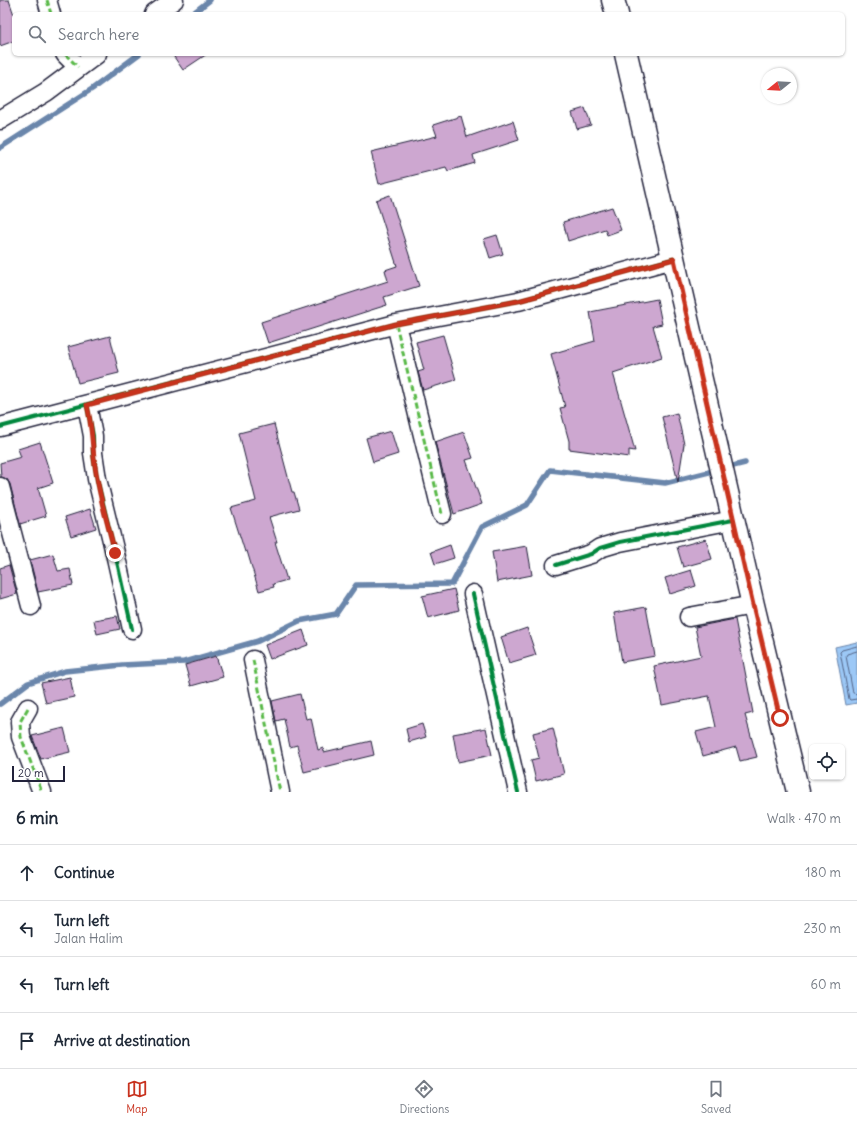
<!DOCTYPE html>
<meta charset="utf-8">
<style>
body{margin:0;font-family:Delius,sans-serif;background:#f2f2f3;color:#1f2937}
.controls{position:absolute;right:12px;bottom:12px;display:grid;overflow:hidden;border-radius:6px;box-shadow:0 1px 3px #0004}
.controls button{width:36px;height:36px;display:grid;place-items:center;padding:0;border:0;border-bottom:1px solid #e0e1e3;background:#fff;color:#1f2937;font:20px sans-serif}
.compass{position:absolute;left:761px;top:68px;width:36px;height:36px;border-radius:50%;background:#fff;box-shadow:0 1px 3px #0004;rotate:252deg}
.scale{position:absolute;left:12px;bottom:10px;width:53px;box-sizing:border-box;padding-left:4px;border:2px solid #22223b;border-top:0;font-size:11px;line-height:14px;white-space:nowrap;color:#22223b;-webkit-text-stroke:3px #fff;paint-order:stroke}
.stop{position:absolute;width:12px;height:12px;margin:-9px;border:3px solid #c8321e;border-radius:50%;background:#fff}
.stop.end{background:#c8321e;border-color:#fff;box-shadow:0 1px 4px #0008}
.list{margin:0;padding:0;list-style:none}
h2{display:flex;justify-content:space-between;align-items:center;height:52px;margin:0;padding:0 16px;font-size:17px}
h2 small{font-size:13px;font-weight:400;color:#747a83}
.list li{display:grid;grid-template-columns:26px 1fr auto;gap:12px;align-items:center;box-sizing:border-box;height:56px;padding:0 16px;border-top:1px solid #e0e1e3}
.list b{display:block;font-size:15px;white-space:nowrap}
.list p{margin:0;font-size:13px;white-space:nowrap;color:#747a83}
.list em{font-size:13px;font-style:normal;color:#747a83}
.icon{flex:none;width:22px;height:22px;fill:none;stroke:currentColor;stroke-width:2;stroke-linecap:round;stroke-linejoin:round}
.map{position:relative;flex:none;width:857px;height:792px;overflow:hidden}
.search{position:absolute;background:#fff;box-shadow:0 1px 3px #0004;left:12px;right:12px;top:12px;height:44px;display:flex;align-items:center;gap:10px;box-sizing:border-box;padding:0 14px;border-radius:6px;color:#747a83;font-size:15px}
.sheet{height:276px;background:#fff}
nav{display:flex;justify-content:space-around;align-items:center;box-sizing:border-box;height:56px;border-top:1px solid #e0e1e3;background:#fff;font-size:11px;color:#747a83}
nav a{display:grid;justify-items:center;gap:2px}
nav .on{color:#c8321e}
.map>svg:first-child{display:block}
.water{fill:#9cc8f6;stroke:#6b86ab}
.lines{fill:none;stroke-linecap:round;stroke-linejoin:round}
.shore{stroke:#536486;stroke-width:1}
.stream{stroke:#6b86ab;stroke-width:5.5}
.building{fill:#cda7d0;stroke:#22223b}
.street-casing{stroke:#22223b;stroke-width:21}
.secondary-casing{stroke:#22223b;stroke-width:25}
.street{stroke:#fff;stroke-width:18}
.secondary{stroke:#fff;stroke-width:22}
.quiet{stroke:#58b947;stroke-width:3;stroke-dasharray:6 3;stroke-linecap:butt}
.cycleway-casing{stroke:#fff;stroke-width:6}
.cycleway{stroke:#00873e;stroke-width:4}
.route{stroke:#c8321e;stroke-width:5}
</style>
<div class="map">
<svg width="857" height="792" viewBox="0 0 857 792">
<rect width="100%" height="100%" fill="#fff"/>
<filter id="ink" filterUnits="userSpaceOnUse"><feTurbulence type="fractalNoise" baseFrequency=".025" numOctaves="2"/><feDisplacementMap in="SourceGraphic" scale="8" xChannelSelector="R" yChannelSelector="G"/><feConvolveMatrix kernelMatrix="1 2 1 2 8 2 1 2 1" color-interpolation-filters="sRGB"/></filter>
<g filter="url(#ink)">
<path class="water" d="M 857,642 L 857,703 L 846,705 L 835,647 Z"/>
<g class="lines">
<path class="shore" d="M 857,646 L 842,650 L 840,652 L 849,699 L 850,700 L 857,699
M 857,651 L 847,654 L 846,656 L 853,693 L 857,694"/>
<path class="stream" d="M 192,14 L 210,0
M 0,148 L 92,89 L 139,54
M 725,468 L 745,463
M 0,704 L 28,683 L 65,671 L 122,665 L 184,662 L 258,641 L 299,621 L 336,614 L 356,585 L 452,584 L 482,527 L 527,505 L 550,470 L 665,483 L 717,470"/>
</g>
<path class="building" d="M 0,0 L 9,0 L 14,15 L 14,41 L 0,46 Z
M 172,54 L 207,54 L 183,70 Z
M 585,108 L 591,125 L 577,129 L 572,112 Z
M 461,116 L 467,137 L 513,121 L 519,140 L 473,155 L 475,163 L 448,171 L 446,167 L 379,184 L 371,152 L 437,136 L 433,125 Z
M 390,195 L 419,286 L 384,297 L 387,305 L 268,343 L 261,322 L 388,281 L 385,270 L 397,266 L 376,200 Z
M 612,207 L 621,230 L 607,235 L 605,229 L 568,241 L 563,222 Z
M 497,235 L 503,254 L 490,258 L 484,239 Z
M 657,299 L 662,324 L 653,326 L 662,357 L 613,373 L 635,451 L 629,450 L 629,457 L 569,449 L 569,441 L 560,408 L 565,407 L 551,354 L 595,341 L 590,312 Z
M 443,335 L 456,380 L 423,390 L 418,372 L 424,370 L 416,342 Z
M 110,336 L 119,373 L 78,383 L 68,347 Z
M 677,413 L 684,444 L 678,482 L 662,417 Z
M 274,424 L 292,492 L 294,492 L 299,509 L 269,517 L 277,542 L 275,542 L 287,580 L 273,584 L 274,587 L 259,591 L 247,551 L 245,552 L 231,508 L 256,501 L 239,433 Z
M 391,431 L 398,454 L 373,462 L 366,438 Z
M 464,432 L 473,458 L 466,460 L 482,504 L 454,514 L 435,442 Z
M 40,442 L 53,483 L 38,488 L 46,516 L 20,524 L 10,484 L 7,479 L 1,477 L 0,463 L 21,457 L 18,449 Z
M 90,509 L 96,528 L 71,536 L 65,517 Z
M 706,539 L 712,559 L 683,567 L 677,547 Z
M 450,545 L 454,558 L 435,564 L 431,552 Z
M 527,546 L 532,575 L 497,582 L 492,552 Z
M 53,554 L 58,571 L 70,569 L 73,585 L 38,592 L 30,560 Z
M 9,565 L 17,594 L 0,599 L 0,568 Z
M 691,570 L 696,586 L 670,594 L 665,578 Z
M 454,589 L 459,610 L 428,618 L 422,596 Z
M 646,607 L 655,656 L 622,662 L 614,613 Z
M 117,616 L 120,629 L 97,634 L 94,620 Z
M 735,619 L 753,713 L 745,715 L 757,757 L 740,761 L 736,747 L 703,756 L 696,732 L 716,727 L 709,696 L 662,705 L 654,666 L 701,656 L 695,627 Z
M 527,628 L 536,655 L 509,663 L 501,637 Z
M 303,630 L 308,645 L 270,659 L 265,645 Z
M 216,656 L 223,677 L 191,686 L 185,665 Z
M 70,677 L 74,697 L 46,703 L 41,683 Z
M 300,694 L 306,719 L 311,718 L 318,750 L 323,748 L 324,752 L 371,741 L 374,755 L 304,772 L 297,745 L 290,747 L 284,719 L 276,721 L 272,701 Z
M 422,724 L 426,737 L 409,742 L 406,729 Z
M 64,728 L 70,752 L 41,759 L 32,736 Z
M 486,728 L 492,755 L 458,762 L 453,734 Z
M 553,728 L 564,774 L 536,781 L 531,760 L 539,758 L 533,733 Z"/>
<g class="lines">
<g class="street-casing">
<path id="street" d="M 47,0 L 51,14
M 154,14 L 174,0
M 65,54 L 78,67
M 0,120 L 46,92 L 97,54
M 396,324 L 442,514
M 87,405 L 93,436 L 93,453 L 97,479 L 115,553 L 132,629
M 0,427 L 396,324 L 518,301 L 673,259
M 0,487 L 31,606
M 556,565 L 591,554 L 600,548 L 620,542 L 733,520
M 473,594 L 518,792
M 689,617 L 753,605
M 253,660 L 280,792
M 28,708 L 20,722 L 21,737 L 42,792"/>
</g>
<g class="secondary-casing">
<path id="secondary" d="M 613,0 L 617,14
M 626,54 L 753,605 L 798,792"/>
</g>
<use href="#street" class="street"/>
<use href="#secondary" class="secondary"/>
<path class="quiet" d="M 47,0 L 51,14
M 65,54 L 78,67
M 396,324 L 442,514
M 253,660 L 280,792
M 28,708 L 20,722 L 21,737 L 42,792"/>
<g class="cycleway-casing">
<path id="cycleway" d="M 87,405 L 93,436 L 93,453 L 97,479 L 115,553 L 132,629
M 0,427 L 396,324 L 518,301 L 673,259
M 556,565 L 591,554 L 600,548 L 620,542 L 733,520
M 473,594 L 518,792"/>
</g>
<use href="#cycleway" class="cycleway"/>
</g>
</g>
<g class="lines" filter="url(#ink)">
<path class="route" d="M 115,553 C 109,528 101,503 97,478 C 92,454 93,429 87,405 L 396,324 L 518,301 L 674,259 L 753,605 L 780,718"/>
</g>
</svg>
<div class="controls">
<button><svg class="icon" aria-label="locate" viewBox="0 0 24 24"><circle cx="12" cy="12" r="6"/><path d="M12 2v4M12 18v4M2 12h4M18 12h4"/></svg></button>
</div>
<svg class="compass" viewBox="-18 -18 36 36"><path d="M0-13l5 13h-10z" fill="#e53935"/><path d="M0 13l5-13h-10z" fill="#747a83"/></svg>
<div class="scale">20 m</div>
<div class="stop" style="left:780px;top:718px"></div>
<div class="stop end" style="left:115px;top:553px"></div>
<div class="search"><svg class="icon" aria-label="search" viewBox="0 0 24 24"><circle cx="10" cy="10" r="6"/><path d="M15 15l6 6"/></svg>Search here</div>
</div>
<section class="sheet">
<h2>6 min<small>Walk · 470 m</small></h2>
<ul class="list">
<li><svg class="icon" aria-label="ahead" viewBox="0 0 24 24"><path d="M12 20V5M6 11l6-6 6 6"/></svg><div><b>Continue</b></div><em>180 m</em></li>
<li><svg class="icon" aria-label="left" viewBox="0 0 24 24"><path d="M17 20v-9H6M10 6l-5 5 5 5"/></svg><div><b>Turn left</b><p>Jalan Halim</p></div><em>230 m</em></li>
<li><svg class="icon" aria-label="left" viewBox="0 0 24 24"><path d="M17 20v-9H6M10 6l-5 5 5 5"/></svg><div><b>Turn left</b></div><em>60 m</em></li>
<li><svg class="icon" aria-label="arrive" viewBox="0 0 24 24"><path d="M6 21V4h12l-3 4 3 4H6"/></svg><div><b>Arrive at destination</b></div></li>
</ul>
</section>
<nav>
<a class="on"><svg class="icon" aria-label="map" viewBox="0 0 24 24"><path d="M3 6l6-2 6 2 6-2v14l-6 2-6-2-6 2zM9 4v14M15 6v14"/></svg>Map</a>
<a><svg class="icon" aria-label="directions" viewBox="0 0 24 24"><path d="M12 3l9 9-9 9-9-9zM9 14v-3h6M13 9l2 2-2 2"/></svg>Directions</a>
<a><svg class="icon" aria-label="saved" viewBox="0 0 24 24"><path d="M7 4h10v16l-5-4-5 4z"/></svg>Saved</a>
</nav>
